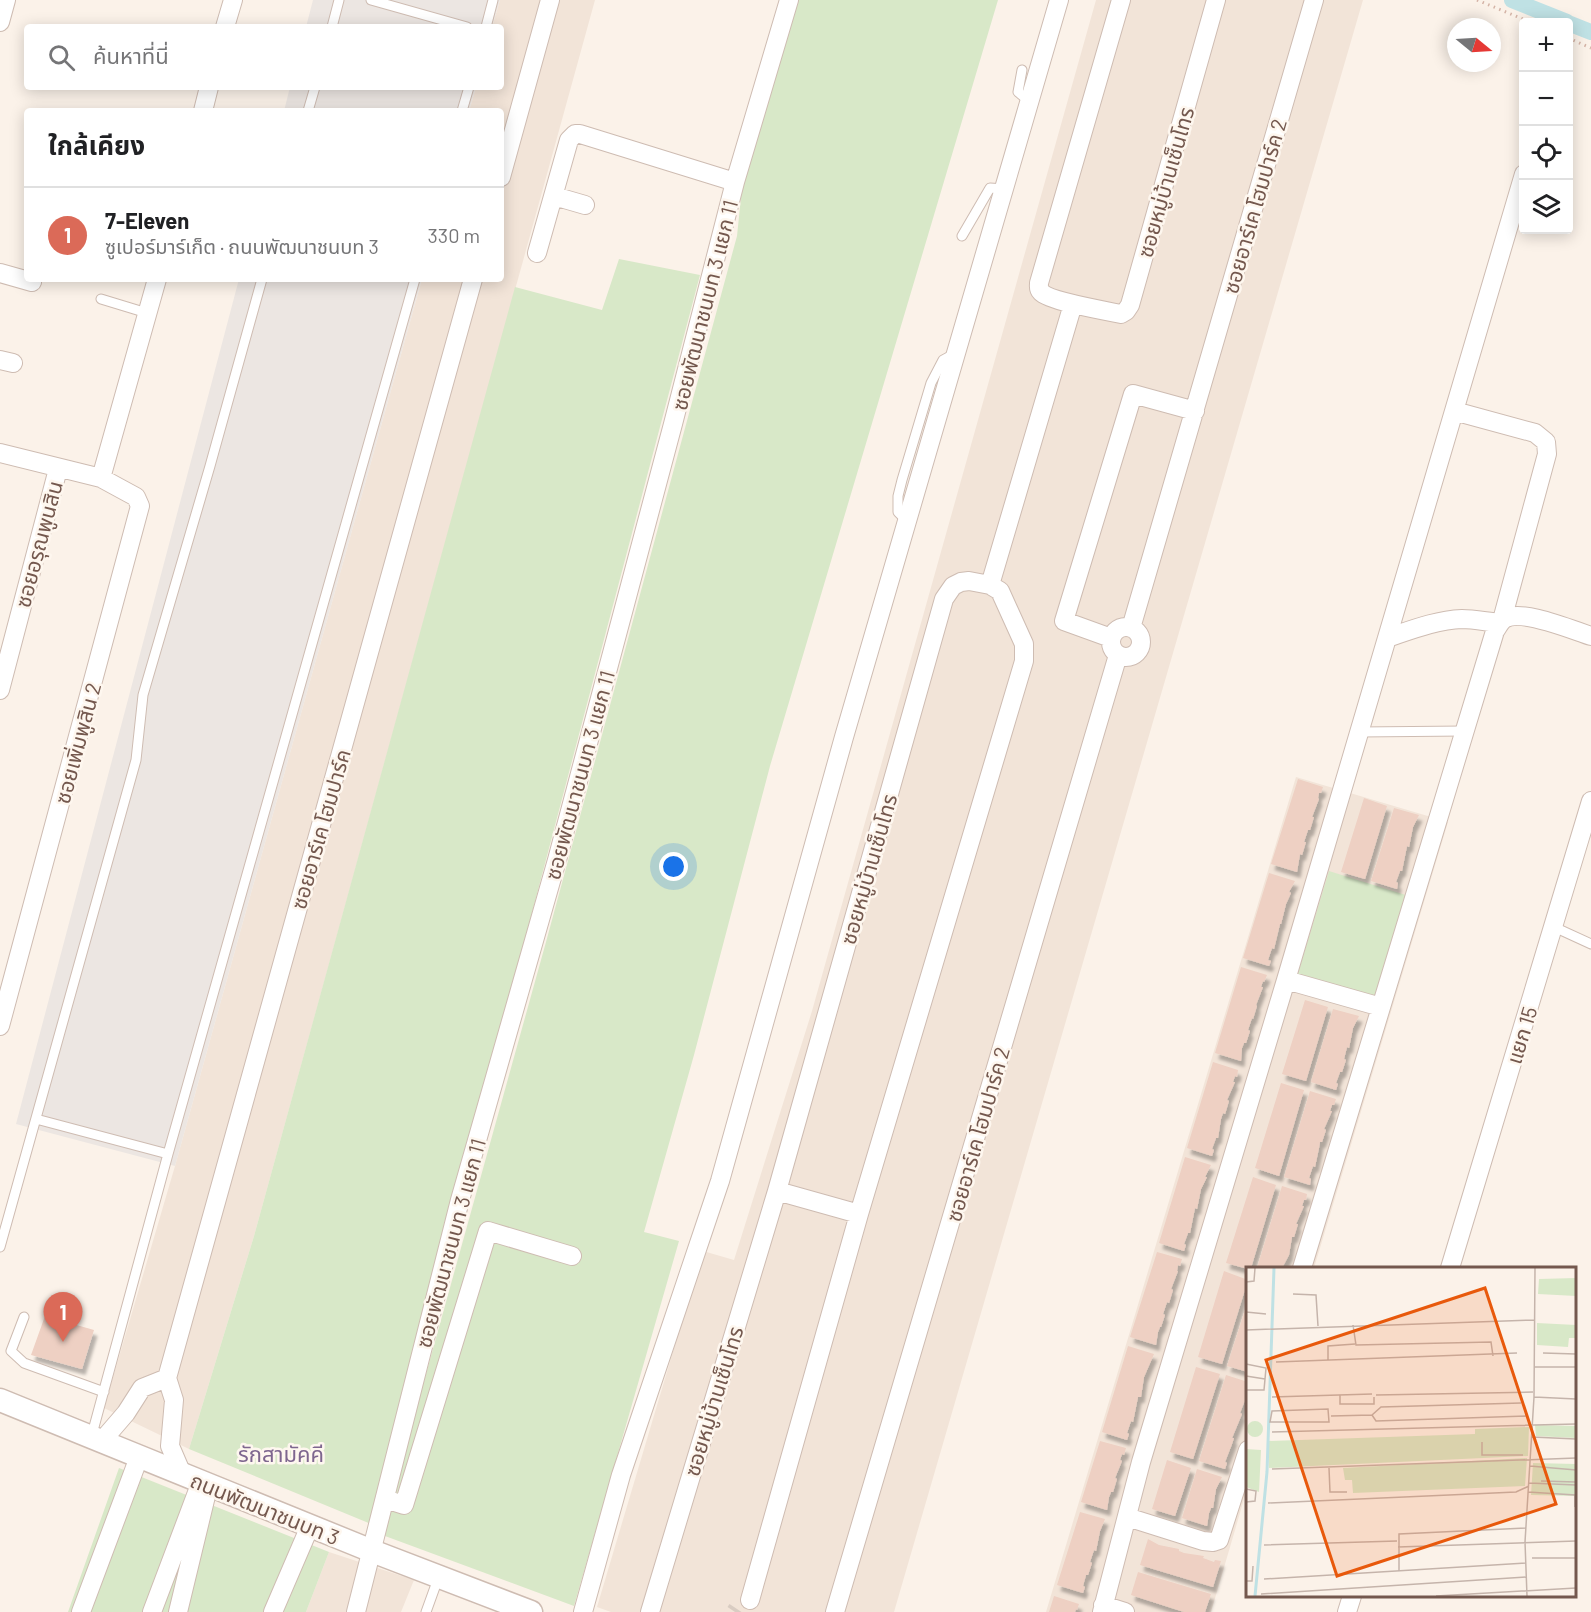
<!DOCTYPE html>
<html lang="th">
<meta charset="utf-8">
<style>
body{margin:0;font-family:Barlow,"Noto Sans Thai",sans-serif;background:#f6f6f6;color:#202124}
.controls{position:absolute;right:18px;top:18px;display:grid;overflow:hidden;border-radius:6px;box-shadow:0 3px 15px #0003}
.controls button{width:54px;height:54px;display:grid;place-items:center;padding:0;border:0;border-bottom:2px solid #e0e0e0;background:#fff;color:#202124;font:30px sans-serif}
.compass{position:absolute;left:1447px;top:18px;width:54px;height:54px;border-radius:50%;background:#fff;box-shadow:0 3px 15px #0003;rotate:108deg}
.you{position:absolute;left:674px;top:867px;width:21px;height:21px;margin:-15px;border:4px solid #fff;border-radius:50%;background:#1a73e8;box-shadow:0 0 0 9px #1a73e833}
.badge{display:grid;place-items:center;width:39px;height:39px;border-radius:50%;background:#db6a58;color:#fff;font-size:20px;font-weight:700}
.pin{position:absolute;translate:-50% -50px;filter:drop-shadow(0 2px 3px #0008)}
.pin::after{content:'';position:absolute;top:32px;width:21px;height:18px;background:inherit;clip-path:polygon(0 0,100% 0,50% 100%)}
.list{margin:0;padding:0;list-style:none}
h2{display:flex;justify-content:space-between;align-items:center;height:78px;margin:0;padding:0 24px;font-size:26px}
h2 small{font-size:20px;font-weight:400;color:#757577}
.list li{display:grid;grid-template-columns:39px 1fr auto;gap:18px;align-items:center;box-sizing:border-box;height:96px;padding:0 24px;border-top:2px solid #e0e0e0}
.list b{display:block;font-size:22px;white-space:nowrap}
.list p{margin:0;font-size:20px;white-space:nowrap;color:#757577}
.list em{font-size:20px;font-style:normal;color:#757577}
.icon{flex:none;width:33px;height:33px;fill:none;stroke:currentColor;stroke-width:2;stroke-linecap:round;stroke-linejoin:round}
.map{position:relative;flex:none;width:1591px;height:1612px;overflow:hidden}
.search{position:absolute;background:#fff;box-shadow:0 3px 15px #0003;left:24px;top:24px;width:480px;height:66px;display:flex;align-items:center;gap:15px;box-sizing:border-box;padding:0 21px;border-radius:6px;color:#757577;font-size:22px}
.panel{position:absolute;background:#fff;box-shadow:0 3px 15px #0003;left:24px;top:108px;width:480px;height:174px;border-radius:6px}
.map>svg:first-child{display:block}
.residential{fill:#f2e4d8}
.industrial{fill:#ece6e2}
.green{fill:#d8e8c8}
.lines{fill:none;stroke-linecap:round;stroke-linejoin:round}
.canal{stroke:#bfe1e4;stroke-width:16}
.building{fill:#eed0c3;filter:url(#shadow)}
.minor-tunnel{stroke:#d9ccc2;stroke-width:18;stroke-dasharray:18 9;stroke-linecap:butt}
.service-casing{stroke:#cebcb2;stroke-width:11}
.minor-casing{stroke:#cebcb2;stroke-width:20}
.tertiary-casing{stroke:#cebcb2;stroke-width:25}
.path{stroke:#d4b3a6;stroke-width:3;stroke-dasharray:1.5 4.5;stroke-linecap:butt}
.service{stroke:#fff;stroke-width:9}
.minor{stroke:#fff;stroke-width:18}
.tertiary{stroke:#fff;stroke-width:22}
.labels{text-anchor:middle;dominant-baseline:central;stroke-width:5;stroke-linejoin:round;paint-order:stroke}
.street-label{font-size:21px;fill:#74584e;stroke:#fef7ef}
.neighbourhood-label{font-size:22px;fill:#7e668f;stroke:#fef7ef}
.inset-river{fill:none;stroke:#bfe1e4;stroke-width:3}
.inset-road{fill:none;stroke:#c5b4ab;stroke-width:1.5}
.view{fill:#e8590c;fill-opacity:0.15;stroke:#e8590c;stroke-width:3}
.inset-edge{fill:none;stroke:#74584e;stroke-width:3}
</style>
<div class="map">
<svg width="1591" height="1612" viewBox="0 0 1591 1612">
<defs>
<filter id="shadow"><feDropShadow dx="3.5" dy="6" stdDeviation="1.5" flood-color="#0004"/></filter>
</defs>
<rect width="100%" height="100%" fill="#fbf2e9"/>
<path class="residential" d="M 500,0 L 595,0 L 254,1236 L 189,1449 L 104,1408 L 175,1166 L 422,279 L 501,279 L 501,111 L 469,111 L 476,87 L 501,87 L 501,27 L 492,27 Z
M 1096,0 L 1363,0 L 894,1612 L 611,1612 L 597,1607 L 703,1251 L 734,1260 L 812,1011 Z
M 1296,777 L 1448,822 L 1314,1268 L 1248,1268 L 1247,1489 L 1211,1612 L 1046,1612 Z
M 329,1552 L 414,1580 L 401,1612 L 306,1612 Z"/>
<path class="industrial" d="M 313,0 L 500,0 L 492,27 L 306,27 Z
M 290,87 L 476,87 L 469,111 L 284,111 Z
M 239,279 L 422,279 L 175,1166 L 16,1124 Z"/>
<path class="green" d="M 796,0 L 998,0 L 770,766 L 694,1055 L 644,1232 L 679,1241 L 574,1606 L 385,1536 L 396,1482 L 546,942 L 737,236 L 744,168 Z
M 619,259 L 700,275 L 371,1524 L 189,1449 L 254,1236 L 515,287 L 602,310 Z
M 1329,871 L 1409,896 L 1377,1000 L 1297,976 Z
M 119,1468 L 329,1552 L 306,1612 L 68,1612 Z"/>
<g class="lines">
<path class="canal" d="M 1512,0 L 1567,22
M 1568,23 L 1591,32"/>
</g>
<path class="building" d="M 1298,779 L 1323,787 L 1321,793 L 1319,793 L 1318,798 L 1319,799 L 1312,817 L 1314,817 L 1310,830 L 1308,830 L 1304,842 L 1306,842 L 1302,855 L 1300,854 L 1297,872 L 1271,864 Z
M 1364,798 L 1387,806 L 1365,879 L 1341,872 Z
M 1394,808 L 1419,815 L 1413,827 L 1409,847 L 1407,846 L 1402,871 L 1400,871 L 1396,882 L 1398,883 L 1397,889 L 1371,881 Z
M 1269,873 L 1295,881 L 1289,892 L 1291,893 L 1286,904 L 1281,924 L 1280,924 L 1274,949 L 1272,948 L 1268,960 L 1271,961 L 1269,966 L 1243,958 Z
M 1241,967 L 1267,975 L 1264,982 L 1263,981 L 1261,987 L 1263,987 L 1256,1005 L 1257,1006 L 1253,1019 L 1252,1018 L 1248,1030 L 1250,1031 L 1246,1043 L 1244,1043 L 1242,1048 L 1241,1061 L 1215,1053 Z
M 1305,1000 L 1328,1007 L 1306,1081 L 1282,1074 Z
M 1333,1009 L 1359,1016 L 1353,1028 L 1349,1048 L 1347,1047 L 1344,1059 L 1346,1060 L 1342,1072 L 1340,1072 L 1336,1083 L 1338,1084 L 1336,1090 L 1311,1082 Z
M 1213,1062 L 1238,1070 L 1237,1077 L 1235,1076 L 1233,1082 L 1235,1082 L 1227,1100 L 1229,1101 L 1225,1114 L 1223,1113 L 1221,1119 L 1218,1138 L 1216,1138 L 1212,1149 L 1214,1150 L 1212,1156 L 1187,1148 Z
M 1281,1083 L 1304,1090 L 1279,1176 L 1255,1168 Z
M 1310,1091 L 1336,1099 L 1334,1105 L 1332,1105 L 1330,1111 L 1332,1111 L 1324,1129 L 1326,1130 L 1322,1142 L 1320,1142 L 1319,1148 L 1315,1167 L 1313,1166 L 1309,1178 L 1311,1179 L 1310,1185 L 1284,1177 Z
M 1185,1157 L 1211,1165 L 1205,1177 L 1207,1177 L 1201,1189 L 1197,1209 L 1195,1208 L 1190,1233 L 1188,1233 L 1184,1244 L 1186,1245 L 1184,1251 L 1159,1243 Z
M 1253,1177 L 1276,1185 L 1251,1268 L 1248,1269 L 1226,1263 Z
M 1282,1186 L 1307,1194 L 1306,1200 L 1304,1200 L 1302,1206 L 1304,1206 L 1296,1224 L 1298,1224 L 1294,1237 L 1292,1237 L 1289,1255 L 1282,1268 L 1257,1268 Z
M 1157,1252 L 1182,1259 L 1180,1266 L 1178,1265 L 1177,1271 L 1178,1271 L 1171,1289 L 1173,1290 L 1169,1303 L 1167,1302 L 1163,1314 L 1165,1315 L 1161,1327 L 1160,1327 L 1158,1332 L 1156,1345 L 1130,1337 Z
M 1224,1271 L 1248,1280 L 1222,1364 L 1198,1357 Z
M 1248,1301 L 1248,1372 L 1227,1366 Z
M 45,1316 L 94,1330 L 82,1369 L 31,1355 Z
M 1128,1346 L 1154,1354 L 1144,1377 L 1141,1397 L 1138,1397 L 1133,1422 L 1131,1421 L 1127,1433 L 1129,1434 L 1127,1440 L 1102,1432 Z
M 1196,1367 L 1220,1374 L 1193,1459 L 1170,1452 Z
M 1226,1375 L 1248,1382 L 1248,1388 L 1245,1395 L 1247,1395 L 1240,1413 L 1242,1414 L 1232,1438 L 1234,1438 L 1232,1444 L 1225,1462 L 1227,1463 L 1225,1469 L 1199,1461 Z
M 1100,1441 L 1126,1448 L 1124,1455 L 1122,1454 L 1120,1460 L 1122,1461 L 1115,1478 L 1117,1479 L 1113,1492 L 1111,1492 L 1109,1497 L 1107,1510 L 1081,1502 Z
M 1167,1460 L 1191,1468 L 1175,1516 L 1152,1509 Z
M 1197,1469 L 1222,1477 L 1216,1489 L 1213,1508 L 1211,1508 L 1209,1513 L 1207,1526 L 1182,1518 Z
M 1080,1512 L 1105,1519 L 1100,1531 L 1096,1551 L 1094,1550 L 1090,1562 L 1092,1563 L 1088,1575 L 1086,1575 L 1083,1586 L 1085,1587 L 1083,1593 L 1057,1585 Z
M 1148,1539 L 1159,1545 L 1179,1549 L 1179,1551 L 1184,1553 L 1204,1556 L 1203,1558 L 1214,1562 L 1215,1560 L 1221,1561 L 1213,1587 L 1140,1565 Z
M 1138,1572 L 1211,1594 L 1205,1612 L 1184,1612 L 1131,1595 Z
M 1054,1596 L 1079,1604 L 1077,1610 L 1076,1609 L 1075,1612 L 1049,1612 Z"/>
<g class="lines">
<path class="minor-tunnel" d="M 735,1612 L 737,1609"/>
<g class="service-casing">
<path id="service" d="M 371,0 L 467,27
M 332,27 L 339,0
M 486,27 L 493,0
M 1022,70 L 1018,92 L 1029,101
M 308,111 L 315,87
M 462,111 L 469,87
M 962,236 L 990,188 L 1004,189
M 101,299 L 147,313
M 907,521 L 898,512 L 898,496 L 902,480 L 931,383 L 943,360 L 956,353
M 1359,732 L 1465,731
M 1554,927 L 1591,944
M 36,1119 L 168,1154
M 0,1247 L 136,760 L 143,695 L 210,466 L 262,279
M 24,1317 L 11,1351 L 24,1363 L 104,1392
M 91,1438 L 168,1154 L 415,279
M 426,1612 L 439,1576"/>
</g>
<g class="minor-casing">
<path id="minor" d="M 1121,0 L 1039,283 C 1039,287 1038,289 1041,292 C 1049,301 1106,311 1121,314 L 1126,311 L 1130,305 L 1216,0
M 0,22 L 6,0
M 225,27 L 233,0
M 203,111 L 209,87
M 501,177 L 550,0
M 554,196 L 585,205
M 537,253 L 569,140 L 575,134 L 580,134 L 735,182
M 0,273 L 32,282
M 0,360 L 13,363
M 1454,411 L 1535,433 L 1546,442 L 1547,454 L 1502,620
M 0,453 L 101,478 L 136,497 L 140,506 L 0,1026
M 101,478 L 157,279
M 990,585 L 1073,304
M1111 642a15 15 0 1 1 30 0a15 15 0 1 1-30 0Z
M 1131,628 L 1314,0
M 1111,638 L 1064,621 L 1133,394 L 1195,411
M 1387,638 C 1411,630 1436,620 1462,619 C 1474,619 1488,622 1500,623
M 0,690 L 58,469
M 1286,980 L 1381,1007
M 777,1191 L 859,1214
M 1302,1268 L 1495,631 C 1498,627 1500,622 1504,619 C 1521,608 1572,630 1591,636
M 1450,1268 L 1591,801
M 101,1442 L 126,1413 L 142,1388 L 167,1378
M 182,1474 L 170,1446 L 174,1400 L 167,1378 L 473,279
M 385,1499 L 404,1505 L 488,1231 L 572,1256
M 1127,1517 L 1203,1541 L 1213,1542 L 1219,1540 L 1248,1450
M 1103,1605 L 1125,1612
M 81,1612 L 139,1457
M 152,1612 L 201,1482
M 178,1612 L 206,1496
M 273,1612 L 310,1526
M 356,1612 L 460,1200 L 557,860 L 673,424 L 735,182 L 789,0
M 583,1612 L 621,1475 L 720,1181 L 844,737 L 1059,0
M 650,1612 L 777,1191 L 944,599 L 953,586 L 961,582 L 969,581 L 990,585 L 1000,591 L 1024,644 L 1024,661 L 859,1214 L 750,1600
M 835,1612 L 1118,655
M 1102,1612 L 1141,1462 L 1286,980 L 1524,174
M 1347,1612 L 1352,1596"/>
</g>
<g class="tertiary-casing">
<path id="tertiary" d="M 0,1400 L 372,1551 L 531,1612"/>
</g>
<path class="path" d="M 1477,0 L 1530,22
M 1568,38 L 1591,48"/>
<use href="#service" class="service"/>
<use href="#minor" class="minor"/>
<use href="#tertiary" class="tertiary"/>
</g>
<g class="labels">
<g class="street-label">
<text transform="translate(1165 182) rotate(-74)">ซอยหมู่บ้านเซ็นโทร</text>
<text transform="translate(1254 206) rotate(-74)">ซอยอาร์เค โฮมปาร์ค 2</text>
<text transform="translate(704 305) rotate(-76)">ซอยพัฒนาชนบท 3 แยก 11</text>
<text transform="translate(38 544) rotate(-75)">ซอยอรุณพูนสิน</text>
<text transform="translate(77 743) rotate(-75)">ซอยเพิ่มพูสิน 2</text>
<text transform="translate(579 775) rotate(-75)">ซอยพัฒนาชนบท 3 แยก 11</text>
<text transform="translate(320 829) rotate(-74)">ซอยอาร์เค โฮมปาร์ค</text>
<text transform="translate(868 869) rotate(-74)">ซอยหมู่บ้านเซ็นโทร</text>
<text transform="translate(1521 1035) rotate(-73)">แยก 15</text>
<text transform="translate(977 1134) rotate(-74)">ซอยอาร์เค โฮมปาร์ค 2</text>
<text transform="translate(450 1243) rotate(-75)">ซอยพัฒนาชนบท 3 แยก 11</text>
<text transform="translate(713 1401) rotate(-73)">ซอยหมู่บ้านเซ็นโทร</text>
<text transform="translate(265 1508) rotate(22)">ถนนพัฒนาชนบท 3</text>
</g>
<g class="neighbourhood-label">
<text x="281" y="1453">รักสามัคคี</text>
</g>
</g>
<g transform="translate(1246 1267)">
<rect width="330" height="330" fill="#fbf2e9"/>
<path d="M 330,11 L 330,29 L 292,27 L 293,12 ZM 291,56 L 330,58 L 330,71 L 323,71 L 322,80 L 291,78 ZM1 162a8 8 0 1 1 16 0a8 8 0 1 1-16 0ZM 289,158 L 330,159 L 330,171 L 290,169 ZM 283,160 L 282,189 L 23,201 L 22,174 L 229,167 L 229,162 ZM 0,182 L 15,183 L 13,225 L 0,220 ZM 281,191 L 279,219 L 107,226 L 106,213 L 99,213 L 97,201 ZM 287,196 L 330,197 L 330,229 L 285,228 Z" fill="#d8e8c8"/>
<path class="inset-river" d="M 9,329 L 21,205 L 28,1"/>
<path class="inset-road" d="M 0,15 L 8,14 L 9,1M 47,27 L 70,28 L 72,59M 0,45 L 20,47M 107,58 L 110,78 L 245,75 L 247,89M 0,63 L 288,53M 297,86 L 330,87M 82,93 L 82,79 L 109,77M 30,95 L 271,86M 0,97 L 20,101 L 18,123 L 0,123M 288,100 L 330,100M 0,109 L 19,112M 94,128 L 94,137 L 128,137 L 128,130M 130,128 L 287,125M 26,130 L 126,127M 288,130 L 330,132M 82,142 L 83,155 L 24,155 L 26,144 ZM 126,148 L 130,154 L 281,149M 85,149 L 126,148 L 135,140 L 275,136M 26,165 L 330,157M 286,170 L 330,172M 236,175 L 236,188 L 277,188M 284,199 L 330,203M 83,201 L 84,225 L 101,225M 26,202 L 330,191M 295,214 L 330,215M 283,216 L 330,218M 0,222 L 10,224 L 9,234 L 0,235M 282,225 L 329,228 L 329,240M 22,236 L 270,225 L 283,219M 18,278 L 151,274M 152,280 L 330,274M 286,291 L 330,291M 153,304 L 153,267 L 280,261M 18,312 L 280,296M 0,314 L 6,314 L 7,299M 15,327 L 281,310M 190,329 L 330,321M 281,329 L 279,275 L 288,130 L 289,1"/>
<path class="view" d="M 239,21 L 310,237 L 91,309 L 20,93 Z"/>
<rect width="330" height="330" class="inset-edge"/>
</g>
</svg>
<div class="controls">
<button>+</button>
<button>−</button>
<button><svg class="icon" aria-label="locate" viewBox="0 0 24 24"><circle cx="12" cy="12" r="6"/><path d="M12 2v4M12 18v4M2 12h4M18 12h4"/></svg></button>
<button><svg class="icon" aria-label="layers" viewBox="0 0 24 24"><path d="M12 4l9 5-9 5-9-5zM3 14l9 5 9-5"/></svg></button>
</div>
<svg class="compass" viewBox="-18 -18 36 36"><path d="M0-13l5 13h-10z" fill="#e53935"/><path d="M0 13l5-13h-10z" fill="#757577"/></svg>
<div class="you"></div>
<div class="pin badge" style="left:63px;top:1342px">1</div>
<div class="search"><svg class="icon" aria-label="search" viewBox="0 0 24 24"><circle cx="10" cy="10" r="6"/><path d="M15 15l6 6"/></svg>ค้นหาที่นี่</div>
<section class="panel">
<h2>ใกล้เคียง<small></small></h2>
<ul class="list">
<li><span class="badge">1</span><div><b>7-Eleven</b><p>ซูเปอร์มาร์เก็ต · ถนนพัฒนาชนบท 3</p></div><em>330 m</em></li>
</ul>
</section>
</div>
